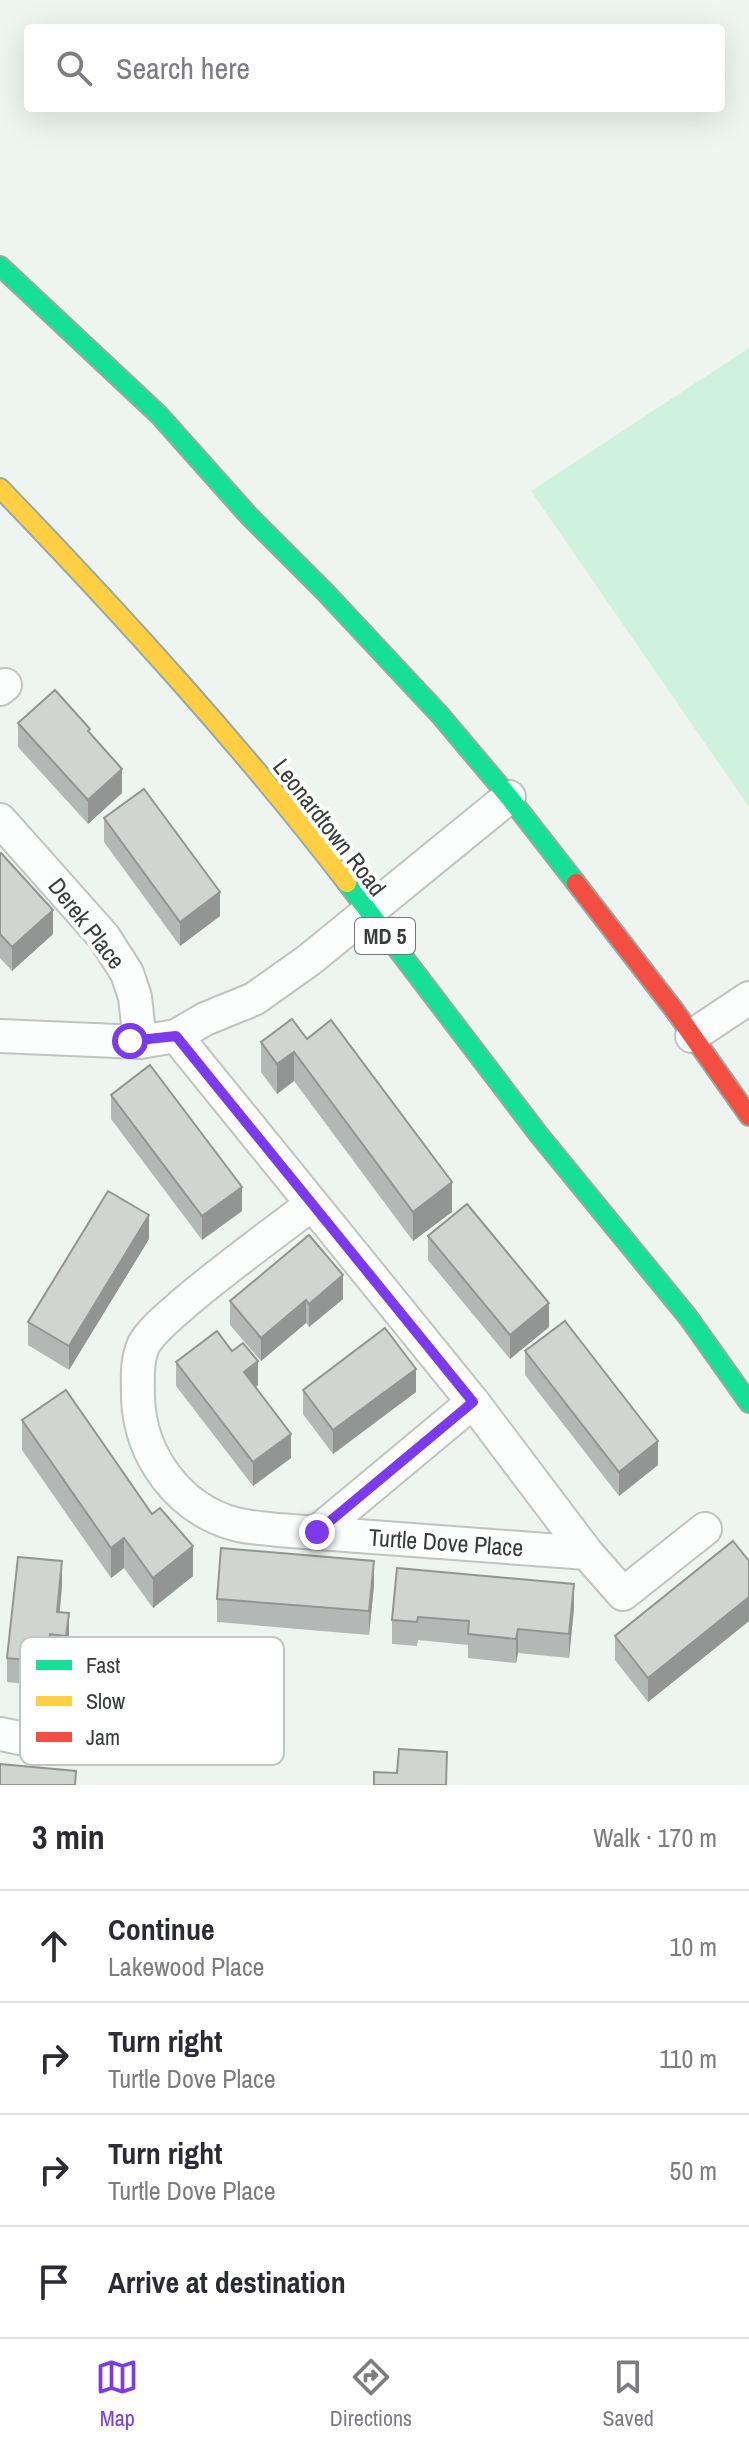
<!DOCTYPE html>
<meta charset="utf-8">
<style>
body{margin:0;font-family:"Archivo Narrow",sans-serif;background:#f2f2f3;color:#2b2b33}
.stop{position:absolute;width:24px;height:24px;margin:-18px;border:6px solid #7c3aed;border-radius:50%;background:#fff}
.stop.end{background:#7c3aed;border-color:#fff;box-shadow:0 2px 8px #0008}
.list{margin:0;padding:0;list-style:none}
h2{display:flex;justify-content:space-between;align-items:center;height:104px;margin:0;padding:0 32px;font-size:34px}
h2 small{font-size:26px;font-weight:400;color:#7c7c81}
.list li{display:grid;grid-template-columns:52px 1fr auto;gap:24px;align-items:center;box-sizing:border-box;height:112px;padding:0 32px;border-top:2px solid #e1e1e2}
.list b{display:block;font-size:30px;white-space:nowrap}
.list p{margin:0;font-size:26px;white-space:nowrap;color:#7c7c81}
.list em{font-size:26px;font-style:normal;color:#7c7c81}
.icon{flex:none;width:44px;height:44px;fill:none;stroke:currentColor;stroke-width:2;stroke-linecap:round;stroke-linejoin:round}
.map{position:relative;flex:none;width:749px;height:1785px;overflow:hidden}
.search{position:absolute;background:#fff;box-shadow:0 8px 32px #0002;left:24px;right:24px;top:24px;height:88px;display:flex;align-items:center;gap:20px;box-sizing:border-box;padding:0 28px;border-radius:8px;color:#7c7c81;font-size:30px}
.sheet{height:552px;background:#fff}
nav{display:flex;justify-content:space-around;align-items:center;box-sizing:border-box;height:112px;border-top:2px solid #e1e1e2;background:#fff;font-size:22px;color:#7c7c81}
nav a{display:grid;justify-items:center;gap:4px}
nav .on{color:#7c3aed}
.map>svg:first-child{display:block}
.green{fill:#cef2dd}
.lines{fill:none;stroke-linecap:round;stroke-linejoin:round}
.street-casing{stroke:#bfc4c1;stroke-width:36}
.fast-casing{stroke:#99a9a1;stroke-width:22}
.slow-casing{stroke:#99a9a1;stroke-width:22}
.jam-casing{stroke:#99a9a1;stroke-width:22}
.street{stroke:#fcfdfd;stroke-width:32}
.fast{stroke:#16e098;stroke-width:18}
.slow{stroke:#ffcf43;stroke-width:18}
.jam{stroke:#f24e42;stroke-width:18}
.wall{fill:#b3b7b5}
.shaded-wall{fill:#929593}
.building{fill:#d0d5d2;stroke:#929593;stroke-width:2}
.route{stroke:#7c3aed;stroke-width:10}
.labels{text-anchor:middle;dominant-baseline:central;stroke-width:8;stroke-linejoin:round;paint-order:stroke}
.shield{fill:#fff;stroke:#747675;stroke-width:2}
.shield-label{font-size:22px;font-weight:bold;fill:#383c3a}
.street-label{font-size:24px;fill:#383c3a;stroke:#fff}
.key{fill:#fff;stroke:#c3c4c4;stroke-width:2}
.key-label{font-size:22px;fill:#383c3a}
</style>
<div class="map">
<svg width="749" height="1785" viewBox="0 0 749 1785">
<rect width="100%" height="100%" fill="#eef4f0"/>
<path class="green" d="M 749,348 L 749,807 L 531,491 Z"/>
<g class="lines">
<g class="street-casing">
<path id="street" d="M 0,689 L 5,685
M 0,820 L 104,937 L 127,973 L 135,997 L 140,1042
M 0,1036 L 140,1042 L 176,1036 L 205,1019 L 254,999 L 309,960 L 509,797
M 176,1036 L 473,1402 L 587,1553 L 623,1594 L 705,1529
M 692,1036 L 749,998
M 312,1204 C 269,1237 224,1269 182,1305 C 169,1317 153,1329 144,1344 C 136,1361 138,1380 138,1398 C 140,1456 179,1509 235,1524 C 249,1528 264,1528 278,1530 L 587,1553
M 317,1532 L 473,1402
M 0,1734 L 20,1738 L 88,1742"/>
</g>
<g class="fast-casing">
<path id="fast" d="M 0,266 L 159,415 L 249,516 L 325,592 L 440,715 L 509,797 L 576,883
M 347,883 L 539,1135 L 688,1317 L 749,1403"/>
</g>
<g class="slow-casing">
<path id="slow" d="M 0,488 C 121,614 240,744 347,883"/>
</g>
<g class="jam-casing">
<path id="jam" d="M 576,883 L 675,1011 L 749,1116"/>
</g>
<use href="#street" class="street"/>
<use href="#fast" class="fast"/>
<use href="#slow" class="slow"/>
<use href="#jam" class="jam"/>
</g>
<path class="wall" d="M 18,723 L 90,734 L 122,793 L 88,824 L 18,747 Z
M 104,818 L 220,916 L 180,946 L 104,842 Z
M 0,854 L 53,934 L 12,971 L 0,958 Z
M 307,1039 L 452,1212 L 413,1241 L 294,1081 L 277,1094 L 261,1072 L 261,1042 Z
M 111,1095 L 242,1211 L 202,1240 L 111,1119 Z
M 428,1236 L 549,1327 L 510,1359 L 428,1260 Z
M 149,1239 L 69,1370 L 28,1345 L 28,1322 Z
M 343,1299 L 309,1327 L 306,1323 L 261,1361 L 230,1325 L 230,1301 Z
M 525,1351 L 658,1465 L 619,1496 L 525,1375 Z
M 176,1362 L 258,1385 L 255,1387 L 291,1458 L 253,1486 L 176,1386 Z
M 303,1390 L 416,1392 L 333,1454 L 303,1414 Z
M 22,1420 L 193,1576 L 153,1608 L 124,1568 L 111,1578 L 22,1450 Z
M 749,1561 L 749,1621 L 648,1702 L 615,1660 L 615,1636 Z
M 397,1568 L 574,1608 L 569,1658 L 518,1653 L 516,1663 L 468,1658 L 468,1645 L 418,1640 L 417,1646 L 392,1644 L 392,1620 Z
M 62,1585 L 60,1612 L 69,1637 L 66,1660 L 50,1658 L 47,1686 L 7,1682 L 7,1658 Z
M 374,1585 L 369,1635 L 217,1622 L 217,1599 Z"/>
<path class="shaded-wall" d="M 122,769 L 122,793 L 88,824 L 88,800 Z
M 220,892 L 220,916 L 180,946 L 180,922 Z
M 53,910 L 53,934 L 12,971 L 12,947 Z
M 294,1052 L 294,1081 L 277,1094 L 277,1064 Z
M 452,1182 L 452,1212 L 413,1241 L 413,1212 Z
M 242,1187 L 242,1211 L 202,1240 L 202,1216 Z
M 149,1215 L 149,1239 L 69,1370 L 69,1346 Z
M 343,1275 L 343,1299 L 309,1327 L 309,1304 Z
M 306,1300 L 306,1323 L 261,1361 L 261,1338 Z
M 549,1303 L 549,1327 L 510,1359 L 510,1335 Z
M 258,1361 L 258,1385 L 244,1396 L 244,1372 Z
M 416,1369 L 416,1392 L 333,1454 L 333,1430 Z
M 291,1434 L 291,1458 L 253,1486 L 253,1462 Z
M 658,1441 L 658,1465 L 619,1496 L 619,1472 Z
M 124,1538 L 124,1568 L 111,1578 L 111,1548 Z
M 193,1546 L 193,1576 L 153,1608 L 153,1578 Z
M 62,1561 L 62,1585 L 57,1636 L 57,1612 Z
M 374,1561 L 374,1585 L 369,1635 L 369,1611 Z
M 574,1584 L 574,1608 L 569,1658 L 569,1634 Z
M 749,1597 L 749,1621 L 648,1702 L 648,1678 Z
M 69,1613 L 69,1637 L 66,1660 L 66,1636 Z
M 518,1629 L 518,1653 L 516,1663 L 516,1639 Z
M 50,1634 L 50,1658 L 47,1686 L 47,1662 Z"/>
<path class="building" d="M 55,690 L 90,729 L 88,731 L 122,769 L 88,800 L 18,723 Z
M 144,789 L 220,892 L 180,922 L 104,818 Z
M 1,853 L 53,910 L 12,947 L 0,934 L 0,854 Z
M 292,1019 L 307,1039 L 331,1020 L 452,1182 L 413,1212 L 294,1052 L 277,1064 L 261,1042 Z
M 150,1065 L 242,1187 L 202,1216 L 111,1095 Z
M 108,1191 L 149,1215 L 69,1346 L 28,1322 Z
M 467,1204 L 549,1303 L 510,1335 L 428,1236 Z
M 309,1235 L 343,1275 L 309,1304 L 306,1300 L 261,1338 L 230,1301 Z
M 565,1321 L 658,1441 L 619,1472 L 525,1351 Z
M 385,1328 L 416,1369 L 333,1430 L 303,1390 Z
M 217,1331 L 232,1351 L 243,1343 L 258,1361 L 244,1372 L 291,1434 L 253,1462 L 176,1362 Z
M 66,1390 L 152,1514 L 160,1508 L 193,1546 L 153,1578 L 124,1538 L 111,1548 L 22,1420 Z
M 733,1541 L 749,1561 L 749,1597 L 648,1678 L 615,1636 Z
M 221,1548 L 374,1561 L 369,1611 L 217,1599 Z
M 18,1557 L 62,1561 L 57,1612 L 69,1613 L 66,1636 L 50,1634 L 47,1662 L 7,1658 Z
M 397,1568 L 574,1584 L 569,1634 L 518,1629 L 516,1639 L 468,1634 L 469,1621 L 418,1617 L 417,1622 L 392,1620 Z
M 399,1749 L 447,1752 L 446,1785 L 374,1785 L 374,1772 L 397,1773 Z
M 0,1764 L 76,1771 L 75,1785 L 0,1785 Z"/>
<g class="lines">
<path class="route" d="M 130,1041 L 176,1036 L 473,1402 L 317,1532"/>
</g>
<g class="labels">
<rect class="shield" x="355" y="918" width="60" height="36" rx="6"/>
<g class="shield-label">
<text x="385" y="936">MD 5</text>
</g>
<g class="street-label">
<text transform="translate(330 827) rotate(52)">Leonardtown Road</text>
<text transform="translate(87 923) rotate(52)">Derek Place</text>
<text transform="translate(446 1542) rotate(4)">Turtle Dove Place</text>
</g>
</g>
<rect x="20" y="1637" width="264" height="128" rx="12" class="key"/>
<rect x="36" y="1660" width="36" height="10" fill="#16e098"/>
<rect x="36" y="1696" width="36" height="10" fill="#ffcf43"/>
<rect x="36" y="1732" width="36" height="10" fill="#f24e42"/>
<g class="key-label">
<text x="86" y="1673">Fast</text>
<text x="86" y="1709">Slow</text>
<text x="86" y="1745">Jam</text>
</g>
</svg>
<div class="stop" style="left:130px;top:1041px"></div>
<div class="stop end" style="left:317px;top:1532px"></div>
<div class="search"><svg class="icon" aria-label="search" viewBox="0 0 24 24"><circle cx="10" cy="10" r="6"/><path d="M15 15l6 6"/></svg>Search here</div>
</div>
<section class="sheet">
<h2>3 min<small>Walk · 170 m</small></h2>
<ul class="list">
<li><svg class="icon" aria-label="ahead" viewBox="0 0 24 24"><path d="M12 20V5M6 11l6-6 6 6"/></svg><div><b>Continue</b><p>Lakewood Place</p></div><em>10 m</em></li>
<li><svg class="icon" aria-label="right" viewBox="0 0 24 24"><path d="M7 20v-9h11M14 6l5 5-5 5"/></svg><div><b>Turn right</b><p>Turtle Dove Place</p></div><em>110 m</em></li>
<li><svg class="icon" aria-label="right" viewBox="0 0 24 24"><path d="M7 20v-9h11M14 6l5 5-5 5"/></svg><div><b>Turn right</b><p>Turtle Dove Place</p></div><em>50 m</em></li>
<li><svg class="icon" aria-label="arrive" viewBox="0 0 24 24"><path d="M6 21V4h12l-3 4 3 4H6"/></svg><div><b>Arrive at destination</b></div></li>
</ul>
</section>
<nav>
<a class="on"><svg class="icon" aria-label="map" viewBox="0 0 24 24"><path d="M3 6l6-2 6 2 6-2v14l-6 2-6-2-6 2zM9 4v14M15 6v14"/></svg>Map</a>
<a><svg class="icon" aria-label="directions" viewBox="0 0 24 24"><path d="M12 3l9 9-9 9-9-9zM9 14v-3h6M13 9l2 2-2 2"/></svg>Directions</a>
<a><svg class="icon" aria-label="saved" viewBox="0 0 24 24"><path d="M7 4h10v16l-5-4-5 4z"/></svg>Saved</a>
</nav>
